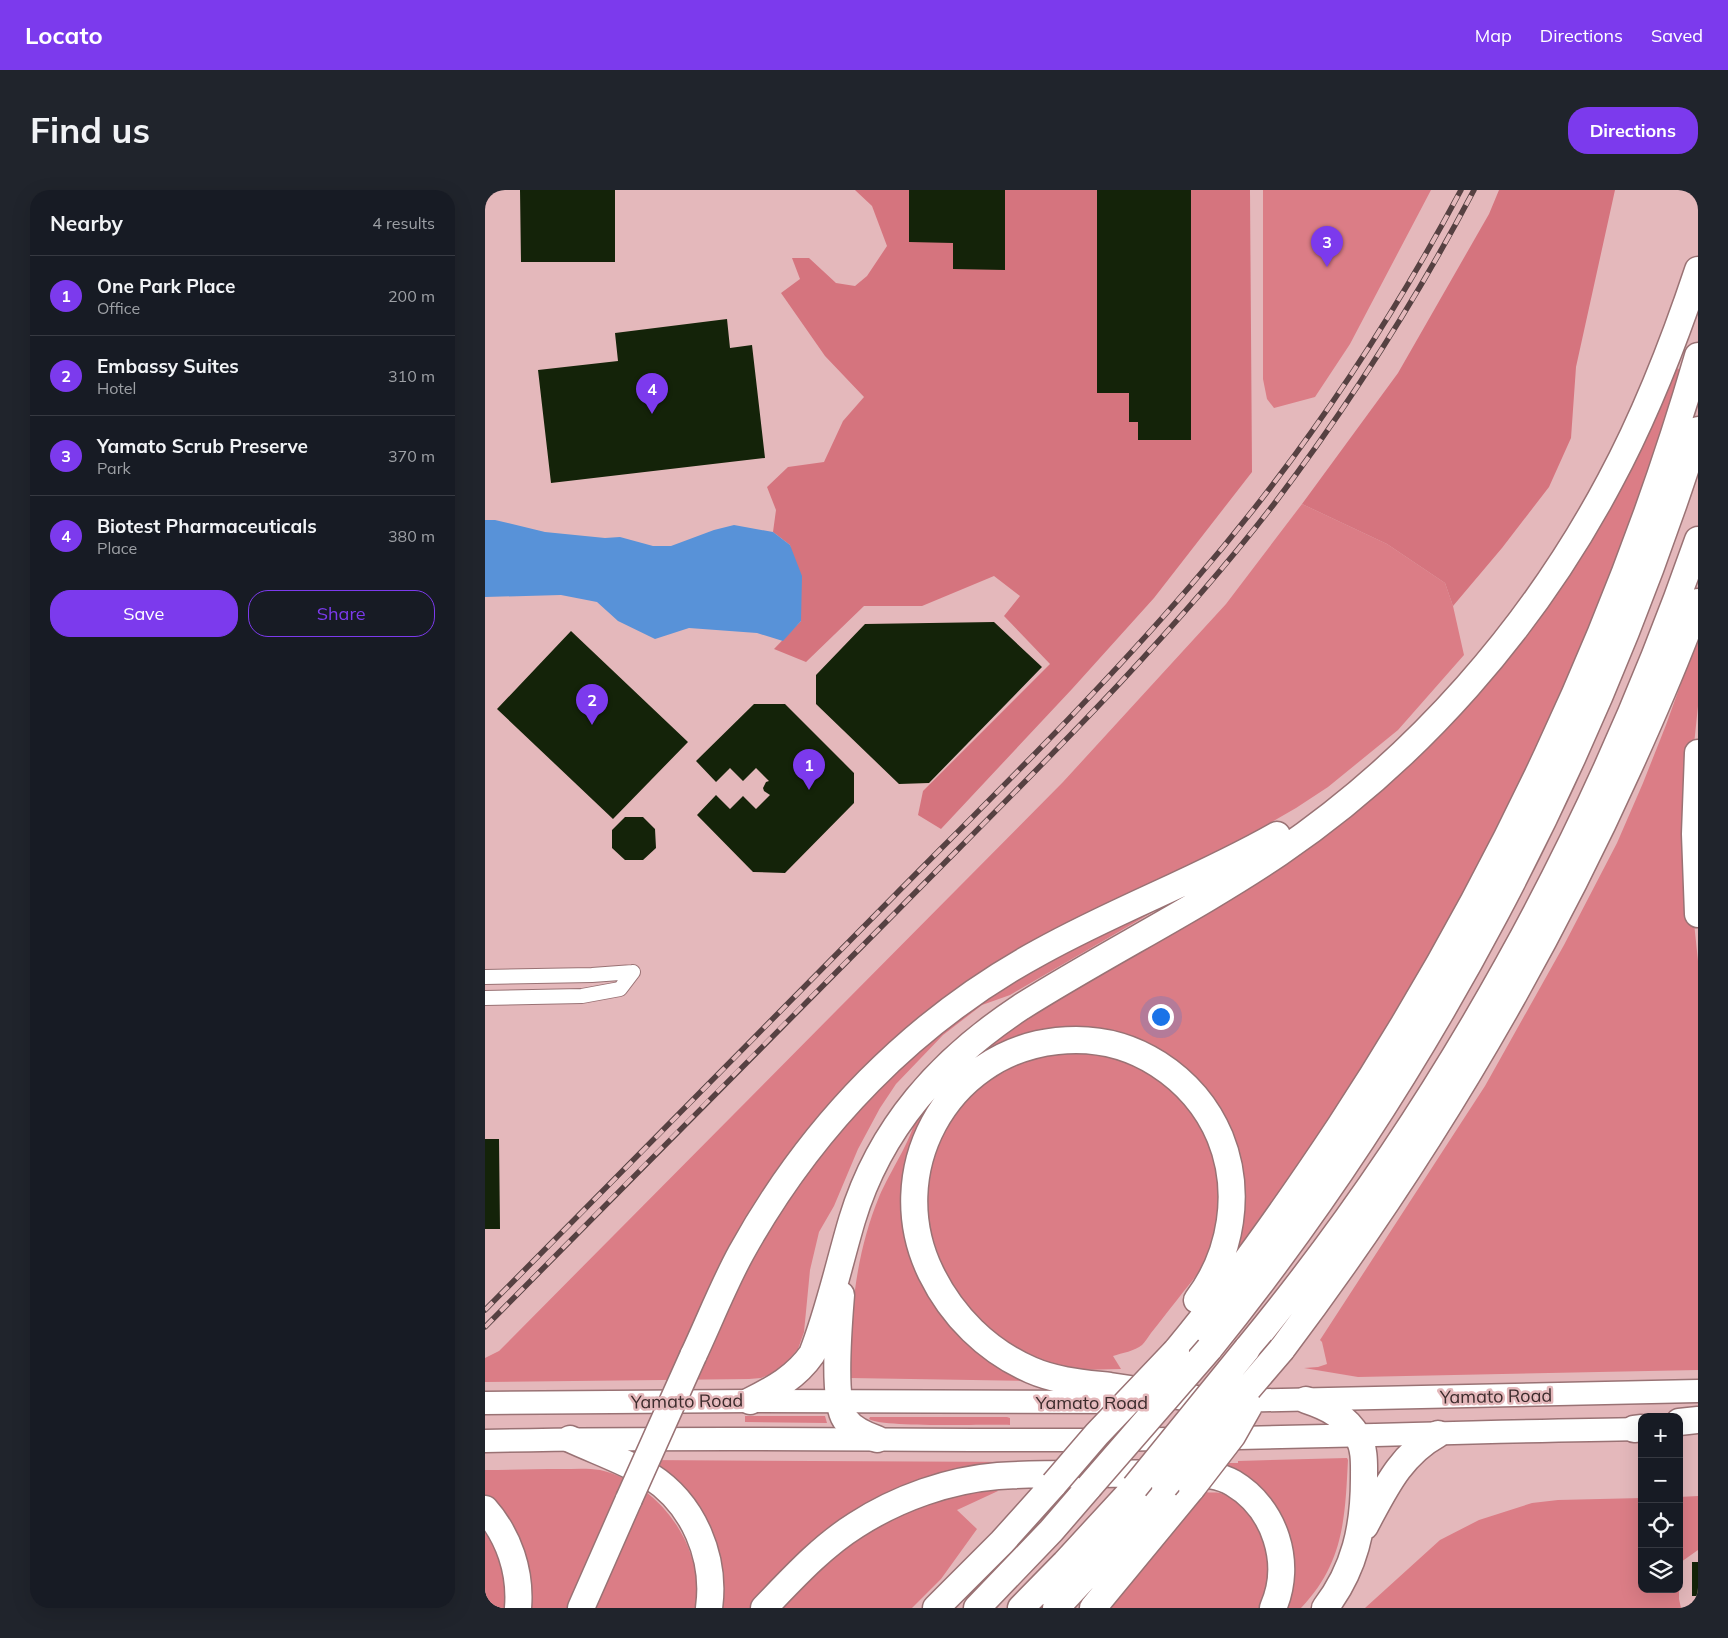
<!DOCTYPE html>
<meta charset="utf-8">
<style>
body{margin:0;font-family:Mulish,sans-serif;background:#20242c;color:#f1f3f6}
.controls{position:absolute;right:15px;bottom:15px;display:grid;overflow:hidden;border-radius:10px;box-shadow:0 5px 20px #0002}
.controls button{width:45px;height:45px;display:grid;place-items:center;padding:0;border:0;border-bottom:1px solid #363941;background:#171b24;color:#f1f3f6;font:25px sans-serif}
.you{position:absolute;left:675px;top:826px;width:18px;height:18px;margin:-12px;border:4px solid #fff;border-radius:50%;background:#1a73e8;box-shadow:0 0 0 8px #1a73e833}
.badge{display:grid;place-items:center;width:32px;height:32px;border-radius:50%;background:#7c3aed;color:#fff;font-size:16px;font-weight:700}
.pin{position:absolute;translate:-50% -41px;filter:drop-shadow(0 1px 2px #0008)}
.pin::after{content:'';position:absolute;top:26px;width:18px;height:15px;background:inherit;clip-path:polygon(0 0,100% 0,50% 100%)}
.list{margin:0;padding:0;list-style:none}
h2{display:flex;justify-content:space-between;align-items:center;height:65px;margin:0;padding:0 20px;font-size:21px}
h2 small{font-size:16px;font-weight:400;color:#9ea1a6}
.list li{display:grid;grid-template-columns:32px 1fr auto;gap:15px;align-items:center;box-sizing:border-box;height:80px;padding:0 20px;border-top:1px solid #363941}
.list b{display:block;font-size:19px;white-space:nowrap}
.list p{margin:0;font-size:16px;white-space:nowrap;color:#9ea1a6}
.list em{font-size:16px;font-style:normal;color:#9ea1a6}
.actions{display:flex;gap:10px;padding:15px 20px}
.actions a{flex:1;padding:11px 0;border:1px solid #7c3aed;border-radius:20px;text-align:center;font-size:18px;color:#7c3aed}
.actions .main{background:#7c3aed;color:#fff}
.icon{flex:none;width:28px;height:28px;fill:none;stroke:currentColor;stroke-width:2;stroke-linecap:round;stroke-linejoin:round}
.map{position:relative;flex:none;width:1213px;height:1418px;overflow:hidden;border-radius:20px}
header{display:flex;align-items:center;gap:30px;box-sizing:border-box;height:70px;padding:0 25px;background:#7c3aed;color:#fff}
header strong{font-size:24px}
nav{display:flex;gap:28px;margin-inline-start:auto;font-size:18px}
.intro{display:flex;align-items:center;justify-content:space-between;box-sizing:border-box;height:120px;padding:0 30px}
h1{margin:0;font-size:35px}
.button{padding:12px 22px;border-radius:20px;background:#7c3aed;color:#fff;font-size:18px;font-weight:700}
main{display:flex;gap:30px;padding:0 30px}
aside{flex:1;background:#171b24;border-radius:20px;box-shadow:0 5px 20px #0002}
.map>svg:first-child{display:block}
.green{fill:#db7d86}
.forest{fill:#d5747e}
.water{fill:#5892d8}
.building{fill:#142309}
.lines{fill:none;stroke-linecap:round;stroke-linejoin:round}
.minor-casing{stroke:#997274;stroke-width:16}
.primary-casing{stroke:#997274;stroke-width:25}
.motorway-casing{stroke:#997274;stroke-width:29}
.minor{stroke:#fff;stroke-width:14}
.primary{stroke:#fff;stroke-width:22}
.motorway{stroke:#fff;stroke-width:26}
.rail-casing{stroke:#564142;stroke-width:5.5}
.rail{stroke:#e4b8bb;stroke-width:4;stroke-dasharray:11;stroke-linecap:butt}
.motorway-bridge-casing{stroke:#997274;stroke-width:29;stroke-linecap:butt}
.motorway-bridge{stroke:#fff;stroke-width:26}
.labels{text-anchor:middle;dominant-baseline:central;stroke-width:5;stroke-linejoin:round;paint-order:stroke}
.street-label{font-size:18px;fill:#3c2b2c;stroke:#e4b8bb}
</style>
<header>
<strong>Locato</strong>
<nav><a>Map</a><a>Directions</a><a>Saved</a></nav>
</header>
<div class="intro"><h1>Find us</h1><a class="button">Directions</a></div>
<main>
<aside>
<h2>Nearby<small>4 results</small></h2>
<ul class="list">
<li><span class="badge">1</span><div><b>One Park Place</b><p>Office</p></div><em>200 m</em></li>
<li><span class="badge">2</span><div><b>Embassy Suites</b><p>Hotel</p></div><em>310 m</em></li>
<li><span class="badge">3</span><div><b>Yamato Scrub Preserve</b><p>Park</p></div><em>370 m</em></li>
<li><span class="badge">4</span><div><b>Biotest Pharmaceuticals</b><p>Place</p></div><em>380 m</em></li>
</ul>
<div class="actions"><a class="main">Save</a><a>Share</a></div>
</aside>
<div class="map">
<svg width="1213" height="1418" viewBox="0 0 1213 1418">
<rect width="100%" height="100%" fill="#e4b8bb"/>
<path class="green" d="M 778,0 L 946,0 L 865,154 L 830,207 L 789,218 L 782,209 L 778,189 Z
M 1188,177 L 1197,180 L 1146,337 L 1104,446 L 1022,627 L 912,831 L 754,1066 L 746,1061 L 750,961 L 627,844 L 468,890 L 425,1057 L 545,1191 L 365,1188 C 367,1159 366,1129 370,1100 C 374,1069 382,1036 394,1007 C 406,979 425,954 432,924 L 497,857 L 627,774 L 990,504 Z
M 817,314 L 902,354 L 960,393 L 968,416 L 979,465 L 913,540 L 843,597 L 811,618 L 725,668 L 651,702 L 355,906 L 259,1080 L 332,964 L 438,853 L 559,769 L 704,701 L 525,805 L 497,815 L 458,845 L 411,894 L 395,918 L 373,959 L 349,1016 L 334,1042 L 325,1080 L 319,1142 L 313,1159 L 299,1175 L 289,1183 L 276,1188 L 264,1189 L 0,1192 L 0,1168 L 14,1161 L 578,592 L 741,414 Z
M 1213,446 L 1213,516 L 1207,574 L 1204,685 L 1213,771 L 1213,1180 L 873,1187 L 819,1178 L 833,1177 L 842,1174 L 837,1152 L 835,1150 L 1000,896 L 1079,755 L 1132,653 L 1158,593 L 1181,535 Z
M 588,863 C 600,864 612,864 623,866 C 701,884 750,969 732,1046 C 726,1071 707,1090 692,1110 C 683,1121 675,1132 666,1143 C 663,1147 660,1152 657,1155 C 650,1161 637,1163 628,1166 L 636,1179 L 594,1180 L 552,1174 L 505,1143 L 462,1091 L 439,1021 L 452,945 L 490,894 L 534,869 Z
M 260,1226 L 340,1226 L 342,1233 L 260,1232 Z
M 385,1227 L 522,1227 L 525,1228 L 525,1235 C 502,1234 398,1238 384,1229 Z
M 862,1268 L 863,1270 C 860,1328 859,1373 816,1418 L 798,1418 L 806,1376 L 737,1273 L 753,1273 L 753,1271 Z
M 157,1270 L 532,1272 L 449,1289 L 266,1418 L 235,1418 L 236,1383 L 234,1363 L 224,1339 Z
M 0,1280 C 26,1280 51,1279 77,1279 C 89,1279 103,1278 115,1280 C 168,1292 211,1344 212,1399 C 212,1405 211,1412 210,1418 L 39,1418 L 0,1309 Z
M 507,1297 L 513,1301 L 472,1320 L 492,1339 L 456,1389 L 427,1418 L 290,1418 L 380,1341 L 446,1309 Z
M 720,1302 C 725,1303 731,1302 735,1303 C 753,1308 772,1328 777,1346 C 781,1360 777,1358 788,1370 L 779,1418 L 625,1418 L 697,1332 Z
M 1213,1306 L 1213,1360 L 1196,1372 L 1194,1399 L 1194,1307 Z
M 1157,1308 L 1157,1399 L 1194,1399 L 1194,1409 L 1196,1418 L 880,1418 L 955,1350 L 994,1330 L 1047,1313 L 1073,1310 Z
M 0,1337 L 18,1372 L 23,1418 L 0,1418 Z"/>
<path class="forest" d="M 370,0 L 765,0 L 767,282 L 669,408 L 587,499 L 456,639 L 433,625 L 438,601 L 565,474 L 519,426 L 535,406 L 509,386 L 437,416 L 379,416 L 321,472 L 289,459 L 316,431 L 305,355 L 288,342 L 291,320 L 282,297 L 303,277 L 339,272 L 358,231 L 379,207 L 340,166 L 296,103 L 315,89 L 307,68 L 324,68 L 351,93 L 370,96 L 382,86 L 402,56 L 387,16 Z
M 1014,0 L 1130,0 L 1091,177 L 1086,248 L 1064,297 L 1017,358 L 968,416 L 960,393 L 902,354 L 817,314 L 913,183 L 1004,24 Z"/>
<path class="water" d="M 0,330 L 10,330 L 60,342 L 120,348 L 135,347 L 168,356 L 186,356 L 229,340 L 249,335 L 288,342 L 305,355 L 317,386 L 316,431 L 298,451 L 272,443 L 204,438 L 170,449 L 133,431 L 112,412 L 76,405 L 0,407 Z"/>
<path class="building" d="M 35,0 L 130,0 L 130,72 L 36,72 Z
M 424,0 L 520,0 L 520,80 L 468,79 L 468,53 L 424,52 Z
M 612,0 L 706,0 L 706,250 L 653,250 L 653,232 L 644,232 L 644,203 L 612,203 Z
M 242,129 L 245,158 L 267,155 L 280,268 L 66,293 L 53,180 L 133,171 L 130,143 Z
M 509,432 L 557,477 L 444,593 L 414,594 L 331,514 L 331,485 L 380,434 Z
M 86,441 L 203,552 L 128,629 L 12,519 Z
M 269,514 L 300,514 L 369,583 L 369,613 L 300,683 L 268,682 L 212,625 L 231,605 L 245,619 L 258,606 L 271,619 L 285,605 L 279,601 L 278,598 L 281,592 L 284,591 L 271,578 L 258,591 L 245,578 L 231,592 L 211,571 Z
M 140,627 L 158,627 L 170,639 L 171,658 L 158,670 L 140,670 L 127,658 L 127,640 Z
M 0,949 L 14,949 L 15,1039 L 0,1039 Z
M 1207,1372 L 1213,1372 L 1213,1406 L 1207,1406 Z"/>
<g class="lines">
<g class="minor-casing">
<path id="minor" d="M 0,787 L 107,785 L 148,782
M 0,808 L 97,806 L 135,799 L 148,782"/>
</g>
<g class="primary-casing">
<path id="primary" d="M 746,1211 L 1213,1201
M 0,1213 L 265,1211 L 654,1212
M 0,1251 C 188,1247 376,1250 564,1250 C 762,1250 959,1242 1157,1239"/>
</g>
<g class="motorway-casing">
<path id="motorway" d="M 1213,563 L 1210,644 L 1213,724
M 356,1105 C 354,1130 347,1210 360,1229 C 368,1240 380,1245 392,1249
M 712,1110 C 747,1064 757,1001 735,947 C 722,916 701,892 673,874 C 642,854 608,847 572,851 C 460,863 397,983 446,1083 C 467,1126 502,1161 546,1180 C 571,1191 599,1193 625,1196 C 659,1201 692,1206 726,1211
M 724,1159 C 943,888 1108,572 1213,240
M 762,1159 C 959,920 1111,642 1213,350
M 797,1159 C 934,977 1051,783 1145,575 C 1169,522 1193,467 1213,412
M 691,1161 C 750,1090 804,1013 855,936 C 1010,699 1134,438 1213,166
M 208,1166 C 224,1132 238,1096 256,1063 C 326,936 428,831 555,762 C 632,719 715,689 792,645
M 821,1210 C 842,1217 861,1226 873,1247 C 880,1259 879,1274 879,1288 C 879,1337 870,1379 840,1418
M 265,1211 C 289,1199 311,1187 327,1164 C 344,1121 354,1074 367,1030 C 395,937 456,870 536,817 C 620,764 711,719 794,663 C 932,569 1047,438 1125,291 C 1161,224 1189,152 1213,80
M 1194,1232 L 1213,1230
M 1149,1239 L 1157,1238
M 85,1249 C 111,1261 140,1271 165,1286 C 209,1314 231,1368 224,1418
M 0,1319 C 24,1346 36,1382 33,1418
M 880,1336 C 900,1299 915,1265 953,1244
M 96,1418 L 144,1309
M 279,1418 C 308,1388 336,1357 371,1335 C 413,1308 464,1290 513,1286 C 540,1284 566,1284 593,1284 C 628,1284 663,1283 699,1283 C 715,1284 733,1284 748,1293 C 790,1318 808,1373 788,1418
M 451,1418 L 517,1352 L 569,1294
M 492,1418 L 566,1341 L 604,1297
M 536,1418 L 580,1373 L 650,1297
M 571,1418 L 644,1340 L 680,1296
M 608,1418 L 707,1298"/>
</g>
<use href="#minor" class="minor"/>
<use href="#primary" class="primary"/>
<use href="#motorway" class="motorway"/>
<g class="rail-casing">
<path id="rail" d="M 0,1120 C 137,982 274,843 411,704 C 511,603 613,503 706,395 C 811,274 901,141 976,0
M 0,1137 C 137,998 274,859 412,721 C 541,590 676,460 789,314 C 864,215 931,110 989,0"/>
</g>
<use href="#rail" class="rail"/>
<g class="motorway-bridge-casing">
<path id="motorway-bridge" d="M 569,1294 L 612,1244 L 691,1161
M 680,1296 L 797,1159
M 604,1297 L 724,1159
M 650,1297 L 762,1159
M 707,1298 L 747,1246 L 764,1216
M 144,1309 L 208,1166"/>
</g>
<use href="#motorway-bridge" class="motorway-bridge"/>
</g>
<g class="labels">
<g class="street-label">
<text transform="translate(1011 1206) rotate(-1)">Yamato Road</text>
<text transform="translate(202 1211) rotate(-1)">Yamato Road</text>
<text x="607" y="1212">Yamato Road</text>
</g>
</g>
</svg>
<div class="controls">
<button>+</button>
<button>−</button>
<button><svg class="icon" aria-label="locate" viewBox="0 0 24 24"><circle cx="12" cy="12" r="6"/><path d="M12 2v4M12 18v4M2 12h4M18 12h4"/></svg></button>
<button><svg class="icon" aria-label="layers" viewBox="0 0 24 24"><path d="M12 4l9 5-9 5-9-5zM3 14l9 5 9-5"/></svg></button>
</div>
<div class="you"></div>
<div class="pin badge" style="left:324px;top:600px">1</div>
<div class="pin badge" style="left:107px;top:535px">2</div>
<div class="pin badge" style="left:842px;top:77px">3</div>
<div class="pin badge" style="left:167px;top:224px">4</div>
</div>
</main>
